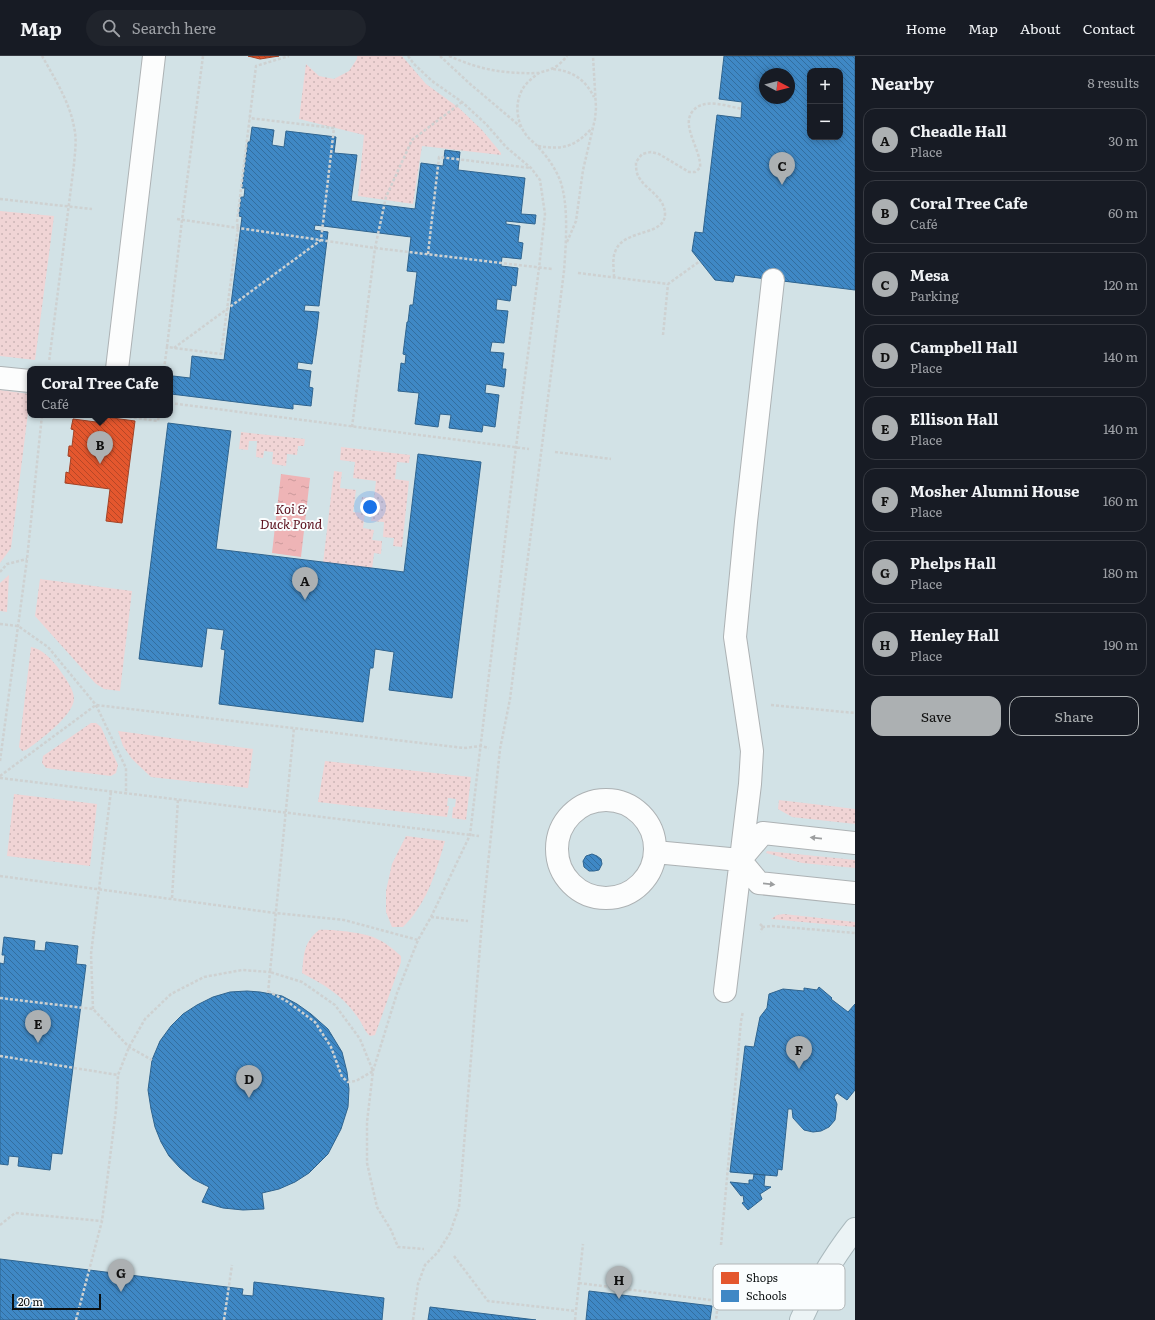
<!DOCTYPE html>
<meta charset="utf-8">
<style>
body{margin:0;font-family:Literata,serif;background:#20242c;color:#f1f3f6}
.controls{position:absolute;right:12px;top:12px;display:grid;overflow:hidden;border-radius:8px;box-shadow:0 2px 6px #0003}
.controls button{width:36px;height:36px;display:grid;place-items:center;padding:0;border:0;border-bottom:1px solid #363941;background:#171b24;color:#f1f3f6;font:20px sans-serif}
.compass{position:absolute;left:759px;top:12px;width:36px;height:36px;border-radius:50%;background:#171b24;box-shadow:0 2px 6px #0003;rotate:97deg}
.scale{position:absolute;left:12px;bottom:10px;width:89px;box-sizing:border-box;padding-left:4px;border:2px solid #0b1011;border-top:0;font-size:11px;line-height:14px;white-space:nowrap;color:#0b1011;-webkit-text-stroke:3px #fafdfe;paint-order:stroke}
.you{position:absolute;left:370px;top:451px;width:14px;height:14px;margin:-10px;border:3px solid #fff;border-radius:50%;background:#1a73e8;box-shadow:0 0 0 6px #1a73e833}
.badge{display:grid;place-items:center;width:26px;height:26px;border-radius:50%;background:#acb0b2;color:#111;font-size:13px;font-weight:700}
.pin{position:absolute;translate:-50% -33px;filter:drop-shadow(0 1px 2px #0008)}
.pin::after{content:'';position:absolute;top:21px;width:14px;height:12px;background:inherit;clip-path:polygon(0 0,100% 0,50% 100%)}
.popup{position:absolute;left:27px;top:310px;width:146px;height:52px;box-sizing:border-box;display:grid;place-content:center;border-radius:8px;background:#171b24;filter:drop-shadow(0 1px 3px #0005);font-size:13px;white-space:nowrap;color:#9ea1a6}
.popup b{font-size:15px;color:#f1f3f6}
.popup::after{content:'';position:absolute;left:50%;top:100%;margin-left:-8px;border:8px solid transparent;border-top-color:#171b24}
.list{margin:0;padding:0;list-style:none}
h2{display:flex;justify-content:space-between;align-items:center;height:52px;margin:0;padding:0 16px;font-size:17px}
h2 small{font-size:13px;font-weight:400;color:#9ea1a6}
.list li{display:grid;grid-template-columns:26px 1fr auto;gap:12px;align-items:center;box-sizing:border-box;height:64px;margin:0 8px 8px;padding:0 8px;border:1px solid #363941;border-radius:12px}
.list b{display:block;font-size:15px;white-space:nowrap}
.list p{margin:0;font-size:13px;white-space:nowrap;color:#9ea1a6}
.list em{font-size:13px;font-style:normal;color:#9ea1a6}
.actions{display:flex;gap:8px;padding:12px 16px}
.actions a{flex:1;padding:9px 0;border:1px solid #acb0b2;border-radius:12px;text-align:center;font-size:14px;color:#acb0b2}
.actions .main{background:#acb0b2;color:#111}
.icon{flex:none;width:22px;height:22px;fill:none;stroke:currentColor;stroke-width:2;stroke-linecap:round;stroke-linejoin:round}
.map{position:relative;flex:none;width:855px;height:1264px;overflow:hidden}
header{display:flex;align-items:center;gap:24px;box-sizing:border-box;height:56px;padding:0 20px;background:#171b24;border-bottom:1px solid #363941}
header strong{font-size:19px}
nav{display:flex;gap:22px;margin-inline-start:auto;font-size:14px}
.search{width:280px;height:36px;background:#20242c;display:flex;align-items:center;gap:10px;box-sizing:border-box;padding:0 14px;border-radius:22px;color:#9ea1a6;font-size:15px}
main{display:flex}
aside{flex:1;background:#171b24}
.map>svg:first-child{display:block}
.built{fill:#d2e2e6;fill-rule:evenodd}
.grass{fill:url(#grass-dots)}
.water{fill:url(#water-ripples)}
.shops{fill:url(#shops-back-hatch);stroke:#a34225}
.schools{fill:url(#schools-back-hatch);stroke:#2f648f;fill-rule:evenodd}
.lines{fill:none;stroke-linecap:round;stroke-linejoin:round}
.minor-casing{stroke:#adb2b4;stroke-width:24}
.major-casing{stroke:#aab9bd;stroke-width:24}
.path{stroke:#ced1d1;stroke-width:2.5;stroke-dasharray:3 2;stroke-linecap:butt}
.minor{stroke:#fcfdfd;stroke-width:22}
.major{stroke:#ebf3f5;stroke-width:22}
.oneway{fill:#9c9e9f}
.labels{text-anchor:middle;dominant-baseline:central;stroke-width:4;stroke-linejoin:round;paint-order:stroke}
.water-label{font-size:13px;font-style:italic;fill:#590d1a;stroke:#fafdfe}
.key{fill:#fafdfe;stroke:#b2b6b7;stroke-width:1}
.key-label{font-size:11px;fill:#0b1011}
</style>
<header>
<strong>Map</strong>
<div class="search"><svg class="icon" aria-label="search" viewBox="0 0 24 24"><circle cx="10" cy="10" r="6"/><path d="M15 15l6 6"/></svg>Search here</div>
<nav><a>Home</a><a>Map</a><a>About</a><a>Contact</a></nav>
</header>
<main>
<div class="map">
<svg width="855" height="1264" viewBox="0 0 855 1264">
<defs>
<pattern id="grass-dots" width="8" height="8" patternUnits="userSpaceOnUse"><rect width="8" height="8" fill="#f0d4d5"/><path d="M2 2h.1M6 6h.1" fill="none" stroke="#ccb5b6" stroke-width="1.8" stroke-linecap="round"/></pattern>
<pattern id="water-ripples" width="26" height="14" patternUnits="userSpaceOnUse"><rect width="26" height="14" fill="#eeb4b6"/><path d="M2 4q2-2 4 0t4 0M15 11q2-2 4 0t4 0" fill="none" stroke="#cb9a9b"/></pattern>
<pattern id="shops-back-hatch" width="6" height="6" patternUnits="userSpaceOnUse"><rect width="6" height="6" fill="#e4572e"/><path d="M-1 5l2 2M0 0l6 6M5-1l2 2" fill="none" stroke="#b74726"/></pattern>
<pattern id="schools-back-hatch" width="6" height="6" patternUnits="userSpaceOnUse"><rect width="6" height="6" fill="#3f88c5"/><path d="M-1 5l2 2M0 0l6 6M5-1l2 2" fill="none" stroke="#336e9f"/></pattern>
</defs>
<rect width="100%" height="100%" fill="#e8f0f2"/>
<path class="built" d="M 0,0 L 855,0 L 855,1264 L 0,1264 ZM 810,15 L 840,15 L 840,81 L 810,81 ZM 765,18 L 789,18 L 789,42 L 765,42 ZM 30,313 L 170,313 L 170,359 L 30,359 Z"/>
<path class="grass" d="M 357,0 L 402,0 L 426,28 L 459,52 L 482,74 L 501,97 L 501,99 L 422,90 L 413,148 L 358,140 L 364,79 L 299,63 L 306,8 L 319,20 L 334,23 L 349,15 L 357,3 Z
M 0,155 L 54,160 L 35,304 L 0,300 Z
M 0,334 L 30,338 L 30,341 L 11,492 L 0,507 Z
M 241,376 L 305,383 L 304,390 L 298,390 L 297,399 L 287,398 L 286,410 L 272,408 L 273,396 L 264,395 L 263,402 L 256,401 L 257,385 L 249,385 L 248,394 L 239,393 Z
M 341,391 L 410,399 L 409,407 L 397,406 L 395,423 L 409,425 L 402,491 L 393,490 L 394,482 L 383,481 L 384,466 L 371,465 L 373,448 L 361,447 L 362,441 L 374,442 L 376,425 L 353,422 L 355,406 L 340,404 Z
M 334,415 L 342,416 L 340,432 L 356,434 L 353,456 L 365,457 L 363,472 L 374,474 L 372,484 L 382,485 L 381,498 L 374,497 L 372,513 L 323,507 Z
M 9,519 L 7,556 L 0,555 L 0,527 Z
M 40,523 L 132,535 L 120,635 L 104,633 L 95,627 L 35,560 Z
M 31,591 C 43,593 52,604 59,613 C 65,622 74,633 74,643 C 73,660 39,685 26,694 L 22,695 L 19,691 Z
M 91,667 L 96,667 L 101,671 L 118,709 L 116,717 L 111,720 L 46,712 L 42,707 L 43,700 Z
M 118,675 L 253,693 L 248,732 L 151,721 L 132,703 L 123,690 Z
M 325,705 L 471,721 L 466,764 L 452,762 L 453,751 L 455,751 L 456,743 L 448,742 L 447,750 L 449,750 L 447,761 L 318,746 Z
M 14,738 L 97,748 L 90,810 L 7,800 Z
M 779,744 L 855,753 L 855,768 L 792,761 L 778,753 Z
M 406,780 L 445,785 C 438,809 431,834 417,854 C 413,860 408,866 403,871 L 392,871 L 386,856 L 386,835 L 392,808 Z
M 767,795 L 855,804 L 855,812 L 802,807 L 766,797 Z
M 784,858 L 855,866 L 855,871 L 771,863 L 777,859 Z
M 319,874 C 331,873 365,877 375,882 C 385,886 393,893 401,900 L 401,906 L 375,979 L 370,980 C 364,975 362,966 356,959 C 342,939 323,928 302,917 C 304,899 303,887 319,874 Z"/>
<path class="water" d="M 281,418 L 310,422 L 301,501 L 272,497 Z"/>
<path class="shops" d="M 248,0 L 279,0 L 260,3 Z
M 105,361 L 135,365 L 122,467 L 106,465 L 110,433 L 65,427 L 66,416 L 69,417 L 71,401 L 68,400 L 69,390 L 72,390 L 74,374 L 71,373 L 73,363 L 104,367 Z"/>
<path class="schools" d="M 724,0 L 855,0 L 855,234 L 735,219 L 733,226 L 715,224 L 692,195 L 695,176 L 703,177 L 717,59 L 741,62 L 742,46 L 719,43 ZM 810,15 L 840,15 L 840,81 L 810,81 ZM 765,18 L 789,18 L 789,42 L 765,42 Z
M 252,71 L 274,74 L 272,89 L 284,91 L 286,75 L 336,81 L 334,97 L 357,99 L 351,145 L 415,153 L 421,107 L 443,110 L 445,94 L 460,96 L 458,114 L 525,122 L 521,158 L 536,159 L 535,168 L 506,165 L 506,168 L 520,170 L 518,186 L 523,187 L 521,203 L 502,201 L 501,210 L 518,212 L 516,230 L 512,229 L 510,245 L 497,243 L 496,254 L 508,255 L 504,287 L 492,286 L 490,296 L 504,297 L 502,313 L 506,313 L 504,331 L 486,328 L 485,337 L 499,339 L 495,371 L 483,369 L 482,376 L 449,372 L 451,359 L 440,358 L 438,371 L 415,368 L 419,337 L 398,335 L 401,307 L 405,308 L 406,299 L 403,298 L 407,266 L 408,266 L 410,249 L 413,249 L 417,216 L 407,215 L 411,181 L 315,169 L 314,174 L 328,176 L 319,250 L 305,249 L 304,255 L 319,256 L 317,273 L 312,308 L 298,306 L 297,313 L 311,315 L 309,331 L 313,332 L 311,350 L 293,348 L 293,353 L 171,338 L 173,320 L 190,322 L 192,300 L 224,304 L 242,161 L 239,160 L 241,141 L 244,141 L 245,132 L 242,132 L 248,86 L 250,86 Z
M 168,367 L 231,375 L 216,493 L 404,516 L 418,398 L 481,406 L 452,642 L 389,634 L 394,596 L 375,593 L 373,612 L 370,612 L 363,666 L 219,648 L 225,594 L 221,593 L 224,574 L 207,572 L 202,611 L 139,603 Z
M 592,798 L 597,800 L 601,803 L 602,808 L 599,814 L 594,815 L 589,815 L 584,811 L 583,805 L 586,800 Z
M 4,881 L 35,885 L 34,894 L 45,895 L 46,886 L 78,890 L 76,908 L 86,909 L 62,1098 L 52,1097 L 50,1114 L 18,1110 L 19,1101 L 9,1100 L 8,1109 L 0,1108 L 0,907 L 4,908 L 5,899 L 2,899 Z
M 819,931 L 832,942 L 831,943 L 848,956 L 855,948 L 855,1034 L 847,1044 L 837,1037 L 834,1041 L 837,1048 L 835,1064 L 829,1071 L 821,1075 L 813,1076 L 804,1074 L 793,1062 L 792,1053 L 788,1053 L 782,1114 L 778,1113 L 777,1120 L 730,1116 L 745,990 L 754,991 L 760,961 L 767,952 L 769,938 L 783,933 L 804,935 L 804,932 L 817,934 Z
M 247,935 L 260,936 L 282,940 L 297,948 L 311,958 L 328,973 L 342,996 L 347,1016 L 349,1033 L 348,1051 L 341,1073 L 328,1098 L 309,1117 L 295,1126 L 279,1133 L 262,1137 L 264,1153 L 243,1154 L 223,1152 L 202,1146 L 209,1131 L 193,1123 L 180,1112 L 169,1100 L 161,1086 L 155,1071 L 151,1053 L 148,1034 L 152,1004 L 160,985 L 171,970 L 183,958 L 197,949 L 213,941 L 230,936 Z
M 754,1118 L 765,1119 L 764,1130 L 771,1131 L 760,1138 L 762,1143 L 748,1154 L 742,1147 L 744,1146 L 743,1139 L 741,1140 L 730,1126 L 749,1128 L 749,1124 L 753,1124 Z
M 0,1203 L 243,1233 L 242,1239 L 253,1240 L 254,1226 L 384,1242 L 382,1264 L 0,1264 Z
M 589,1235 L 712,1250 L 710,1264 L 586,1264 Z
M 430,1251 L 536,1264 L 428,1264 Z"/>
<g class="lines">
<g class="minor-casing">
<path id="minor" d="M 117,313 L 154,0
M 0,322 L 30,325
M557 793a49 49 0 1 1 98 0a49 49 0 1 1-98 0Z
M 655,796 L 740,804 L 759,827 L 855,837
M 740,804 L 763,777 L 855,787
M 725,935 L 750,728 L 752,695 L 735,581 L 746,466 L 773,224"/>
</g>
<g class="major-casing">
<path id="major" d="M 801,1264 C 815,1232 833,1201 855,1173"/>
</g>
<path class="path" d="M 42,0 C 54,21 70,47 74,71 C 77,83 75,96 74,108 L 49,306
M 408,0 L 414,8 L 432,25 L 462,46 L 486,68 L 506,91 L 531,112 L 540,124 L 545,158 L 539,212 L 516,391 L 470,779 L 431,861 L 418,884 L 397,937 L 373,1015 L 367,1066 L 367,1107 L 377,1151 L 391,1174 L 398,1191 L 424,1193
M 440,0 L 469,27 L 521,71
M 449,0 C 481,14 504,18 539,17
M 553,13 C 572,15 585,23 594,41
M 538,90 C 563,94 575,91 592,72
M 0,143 L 92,153
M 177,163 L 375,192 L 552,213
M 567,186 L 576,165 L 583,114 L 595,63 L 596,52 L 593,0
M 428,198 L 439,101 L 531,112
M 578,217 L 668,228 L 700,205
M 614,221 C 614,214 612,203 615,196 C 623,172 665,181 665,158 C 665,142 648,135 640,123 C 636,118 636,112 636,106 L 642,98 L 651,96 L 659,98 L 689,116 L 695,116 L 700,112 C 702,95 681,71 692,56 C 703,41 726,50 742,53
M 663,279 L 668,228
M 167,291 L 182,164 L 203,0
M 174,292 L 321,184 L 334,72 L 249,62
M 164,313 L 167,291 L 221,298 L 238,172 L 237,166 L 256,10 L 289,0
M 170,347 L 529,393
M 114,359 L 158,365 L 159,359
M 352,371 L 375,192 L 386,141 L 412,84 L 462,46
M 555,396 L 611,403
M 0,516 L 7,508 L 27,503
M 0,568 L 18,570 L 48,591 L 96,649 L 126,712 L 126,737
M 771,649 L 855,657
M 0,705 L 27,503 L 42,359
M 0,720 L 96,649 L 464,692 L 481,690 L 489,692
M 0,722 L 479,780
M 0,820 L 275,857 L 344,864 L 418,884
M 172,842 L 178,743
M 431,861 L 468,865
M 760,868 L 763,871 L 760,876
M 762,871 L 772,870 L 855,877
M 268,935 L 288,946 L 315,966 L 331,991 L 342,1021 L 348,1026 L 356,1025 L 373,1015 L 360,983 L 335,949 L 302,926 L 270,916 L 294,672
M 0,942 L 93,953 L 129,991 L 152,1004
M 93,953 L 91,898 L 111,735
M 0,1000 L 118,1019 L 129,991 L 145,963 L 171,938 L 204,921 L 242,914 L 270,916 L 268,937
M 0,1169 L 15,1157 L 102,1165
M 721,1189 L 741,965 L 743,955
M 454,1200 L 488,1245 L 576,1255
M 579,1227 L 718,1245 L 716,1264
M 718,1245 L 718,1220
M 76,1264 L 102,1165 L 116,1054 L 118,1019
M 224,1264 L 232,1209
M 413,1264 L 418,1228 L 425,1209 L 438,1196 L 450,1177 L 459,1151 L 482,866 L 500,693 L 510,643 L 564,215 C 566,188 569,149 560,124 C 555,112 547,100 538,91 C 535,87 530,84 527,80 C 517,68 514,49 522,34 C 525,28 533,21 539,17 C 543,15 547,15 551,13 C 557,11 563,5 567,0
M 575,1264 L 583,1188"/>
<use href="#minor" class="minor"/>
<use href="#major" class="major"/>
</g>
<defs><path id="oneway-solid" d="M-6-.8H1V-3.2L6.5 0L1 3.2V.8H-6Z"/></defs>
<g class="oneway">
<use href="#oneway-solid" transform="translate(816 782) rotate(-174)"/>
<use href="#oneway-solid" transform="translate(769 828) rotate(6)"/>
</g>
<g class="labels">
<g class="water-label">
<text x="291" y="452">Koi &amp;<tspan x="291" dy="15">Duck Pond</tspan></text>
</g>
</g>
<rect x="713" y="1208" width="132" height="46" rx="6" class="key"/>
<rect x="721" y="1216" width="18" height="12" fill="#e4572e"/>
<rect x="721" y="1234" width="18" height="12" fill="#3f88c5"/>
<g class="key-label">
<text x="746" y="1226">Shops</text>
<text x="746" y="1244">Schools</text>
</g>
</svg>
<div class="controls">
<button>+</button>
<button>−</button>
</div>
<svg class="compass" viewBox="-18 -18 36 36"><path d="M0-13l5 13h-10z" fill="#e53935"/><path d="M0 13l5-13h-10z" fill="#9ea1a6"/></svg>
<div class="scale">20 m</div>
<div class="you"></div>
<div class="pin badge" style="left:305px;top:544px">A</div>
<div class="pin badge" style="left:100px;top:408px">B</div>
<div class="popup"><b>Coral Tree Cafe</b>Café</div>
<div class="pin badge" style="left:782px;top:129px">C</div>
<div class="pin badge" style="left:249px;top:1042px">D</div>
<div class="pin badge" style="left:38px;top:987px">E</div>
<div class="pin badge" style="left:799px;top:1013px">F</div>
<div class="pin badge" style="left:121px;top:1236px">G</div>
<div class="pin badge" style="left:619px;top:1243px">H</div>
</div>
<aside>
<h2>Nearby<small>8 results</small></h2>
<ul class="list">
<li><span class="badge">A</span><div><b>Cheadle Hall</b><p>Place</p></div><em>30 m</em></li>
<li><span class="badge">B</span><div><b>Coral Tree Cafe</b><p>Café</p></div><em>60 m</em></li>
<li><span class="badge">C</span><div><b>Mesa</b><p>Parking</p></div><em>120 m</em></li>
<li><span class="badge">D</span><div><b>Campbell Hall</b><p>Place</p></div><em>140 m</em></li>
<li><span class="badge">E</span><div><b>Ellison Hall</b><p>Place</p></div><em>140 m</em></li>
<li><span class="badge">F</span><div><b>Mosher Alumni House</b><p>Place</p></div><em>160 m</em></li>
<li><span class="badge">G</span><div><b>Phelps Hall</b><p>Place</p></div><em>180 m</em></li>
<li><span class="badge">H</span><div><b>Henley Hall</b><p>Place</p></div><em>190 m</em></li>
</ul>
<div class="actions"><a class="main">Save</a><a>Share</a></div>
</aside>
</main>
